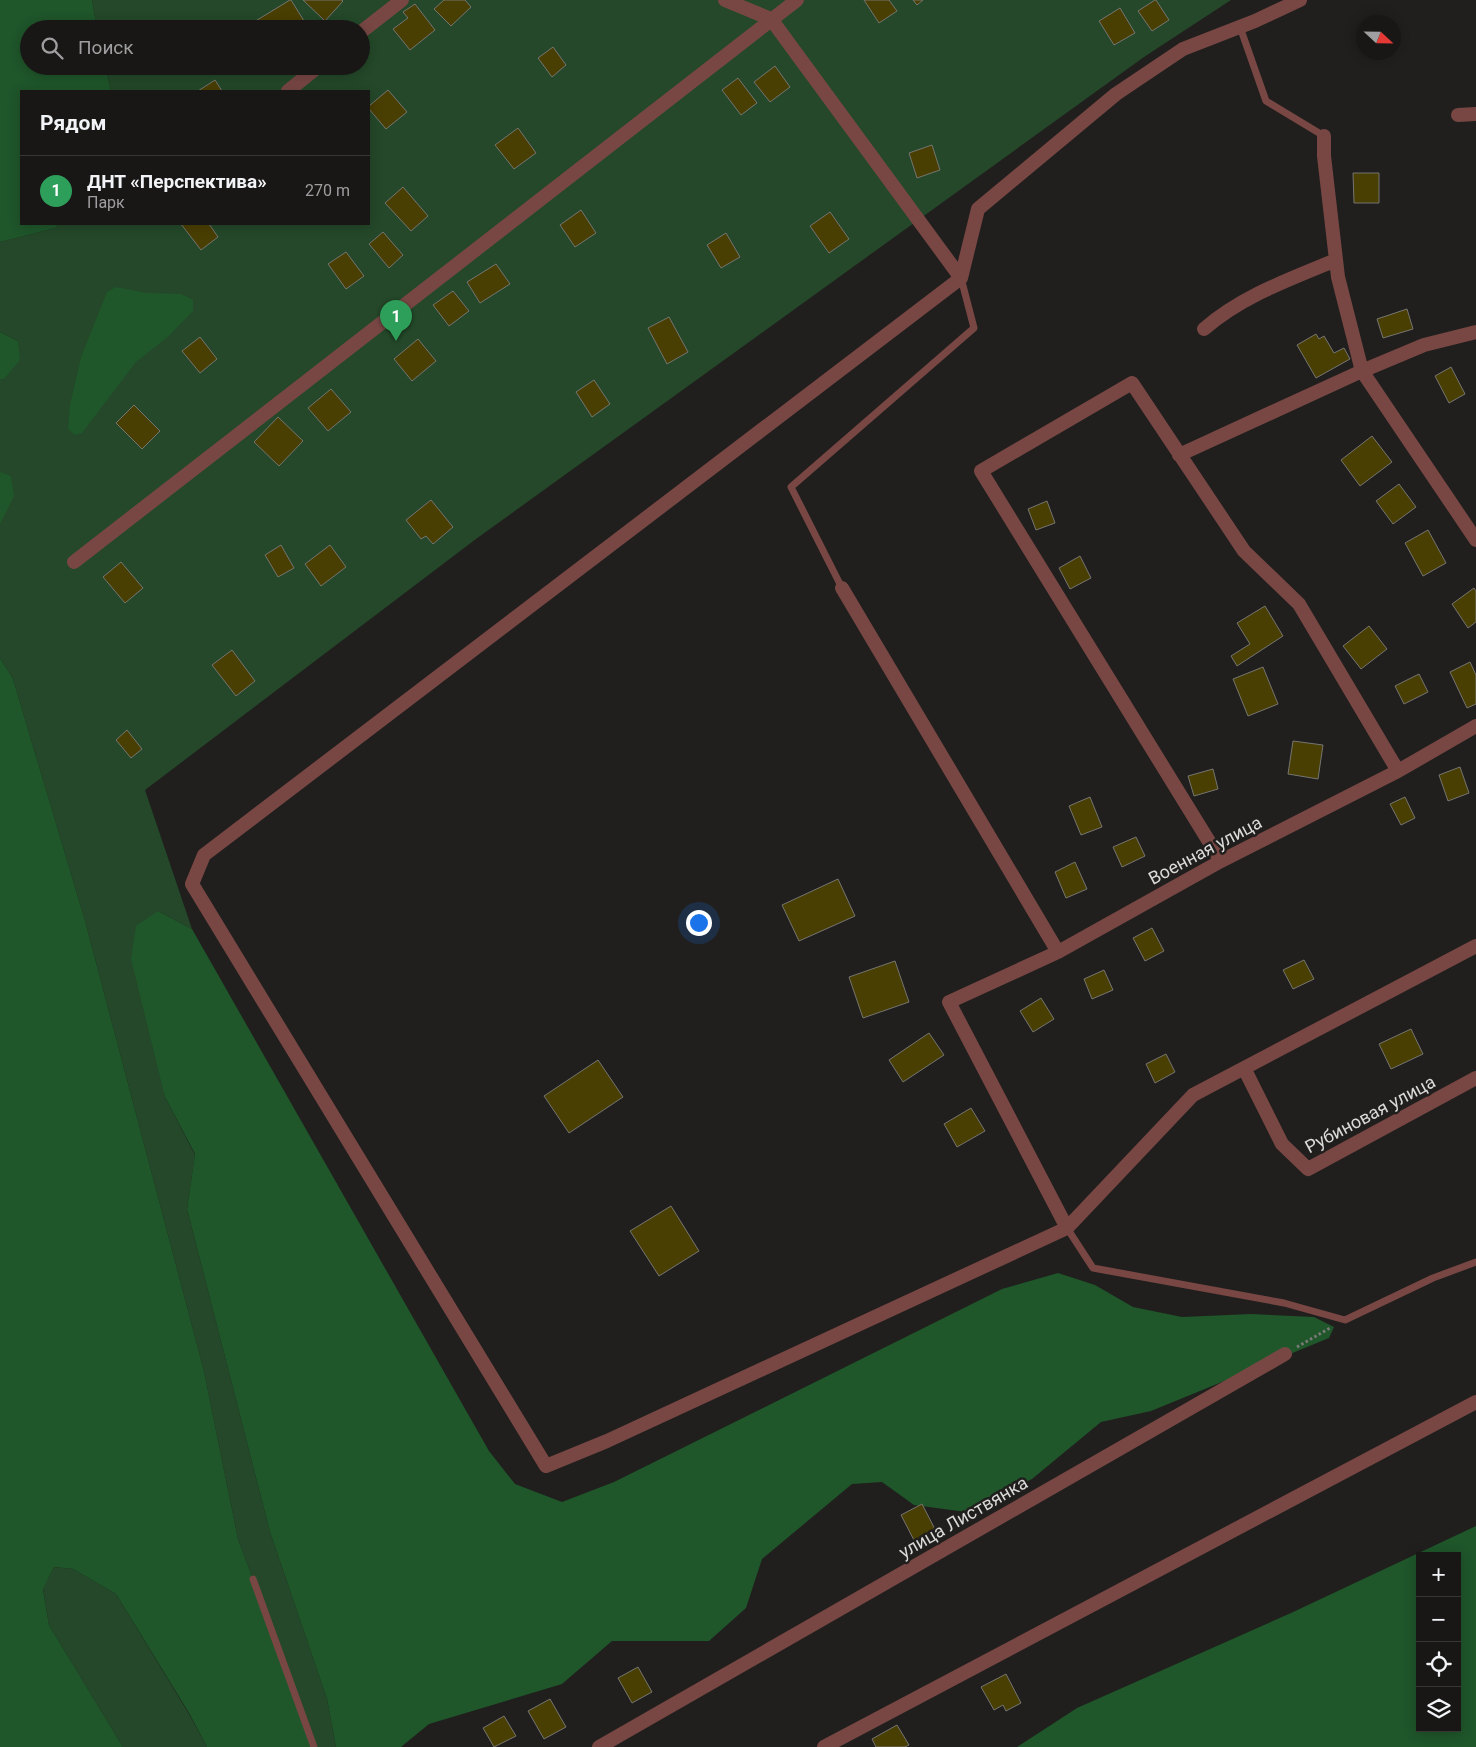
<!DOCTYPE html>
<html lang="ru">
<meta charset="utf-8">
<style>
body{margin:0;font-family:Roboto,sans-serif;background:#252423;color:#f1f3f6}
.controls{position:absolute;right:15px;bottom:15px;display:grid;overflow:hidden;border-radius:0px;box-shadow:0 2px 12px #0003}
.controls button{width:45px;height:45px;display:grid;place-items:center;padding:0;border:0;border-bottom:1px solid #363635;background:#181716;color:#f1f3f6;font:25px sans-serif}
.compass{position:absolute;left:1356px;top:15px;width:45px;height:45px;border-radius:50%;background:#181716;box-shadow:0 2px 12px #0003;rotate:112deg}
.you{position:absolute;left:698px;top:922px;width:18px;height:18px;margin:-12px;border:4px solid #fff;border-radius:50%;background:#1a73e8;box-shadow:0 0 0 8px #1a73e833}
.badge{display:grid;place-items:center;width:32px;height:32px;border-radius:50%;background:#f59d8f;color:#fff;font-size:16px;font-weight:700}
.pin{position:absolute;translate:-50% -41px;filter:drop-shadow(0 1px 2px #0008)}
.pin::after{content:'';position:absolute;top:26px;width:18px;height:15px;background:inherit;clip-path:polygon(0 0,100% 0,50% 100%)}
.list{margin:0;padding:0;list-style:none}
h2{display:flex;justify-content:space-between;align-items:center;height:65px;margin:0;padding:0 20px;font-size:21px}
h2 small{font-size:16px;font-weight:400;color:#9f9fa1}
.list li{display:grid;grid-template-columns:32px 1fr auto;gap:15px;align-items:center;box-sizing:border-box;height:70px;padding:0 20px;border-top:1px solid #363635}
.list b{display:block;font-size:19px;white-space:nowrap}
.list p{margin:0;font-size:16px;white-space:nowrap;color:#9f9fa1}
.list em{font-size:16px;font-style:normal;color:#9f9fa1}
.icon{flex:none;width:28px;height:28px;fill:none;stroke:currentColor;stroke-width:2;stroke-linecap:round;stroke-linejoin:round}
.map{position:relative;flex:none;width:1476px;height:1747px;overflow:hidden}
.search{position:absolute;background:#181716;box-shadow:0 2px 12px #0003;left:20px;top:20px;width:350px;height:55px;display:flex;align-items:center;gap:12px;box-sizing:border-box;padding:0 18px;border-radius:28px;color:#9f9fa1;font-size:19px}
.panel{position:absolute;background:#181716;box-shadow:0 2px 12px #0003;left:20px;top:90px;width:350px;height:135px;border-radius:0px}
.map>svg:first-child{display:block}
.green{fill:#244829}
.forest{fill:#1f562a;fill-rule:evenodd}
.building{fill:#4a3f02;stroke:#757572}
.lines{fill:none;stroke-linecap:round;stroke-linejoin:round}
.path{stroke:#7a7a78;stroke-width:3;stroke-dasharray:2.5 2.5;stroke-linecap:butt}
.service{stroke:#784744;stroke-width:7}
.minor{stroke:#784744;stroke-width:14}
.labels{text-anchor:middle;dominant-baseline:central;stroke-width:5;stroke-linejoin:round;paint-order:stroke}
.street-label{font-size:18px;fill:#dadad8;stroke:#201f1d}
</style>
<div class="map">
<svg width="1476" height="1747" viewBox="0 0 1476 1747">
<rect width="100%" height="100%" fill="#201f1d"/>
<path class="green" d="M 92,0 L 1231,0 L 1144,57 L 476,539 L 145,790 L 192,929 L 158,911 L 165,1097 L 195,1155 L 187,1209 L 270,1532 L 327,1699 L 336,1747 L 313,1747 L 312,1737 L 238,1539 L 204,1371 L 84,917 L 13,679 L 0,658 L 0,380 L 4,379 L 18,341 L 0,332 L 0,242 L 56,228 L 59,224 L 369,224 L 369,91 L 111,91 L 105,66 L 361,66 L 361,29 L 97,29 Z
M 54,1567 L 73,1569 L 116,1594 L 189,1714 L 207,1747 L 123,1747 L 49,1625 L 43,1588 Z"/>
<path class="forest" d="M 0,0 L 92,0 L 97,29 L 29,29 L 29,66 L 105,66 L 111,91 L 21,91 L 21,224 L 59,224 L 56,228 L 0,242 Z
M 116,287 L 147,293 L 181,294 L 193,300 L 193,311 L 169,336 L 136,362 L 82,433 L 75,435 L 68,429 L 70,405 L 81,357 L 107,292 Z
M 0,332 L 18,341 L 20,360 L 4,379 L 0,380 Z
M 0,472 L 11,476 L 14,496 L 0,524 Z
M 0,658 L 13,679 L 84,917 L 204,1371 L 238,1539 L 312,1737 L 313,1747 L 207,1747 L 189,1713 L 116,1594 L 73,1569 L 54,1567 L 43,1589 L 49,1625 L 123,1747 L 0,1747 Z
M 158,911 L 192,929 L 489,1451 L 515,1484 L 562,1502 L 614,1482 L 1002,1289 L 1058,1273 L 1095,1285 L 1133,1307 L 1182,1317 L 1251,1314 L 1314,1317 L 1334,1327 L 1329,1338 L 1151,1411 L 1101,1422 L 1032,1479 L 966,1512 L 914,1505 L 882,1482 L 852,1484 L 762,1559 L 746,1608 L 709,1641 L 612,1641 L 562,1684 L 429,1724 L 401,1747 L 336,1747 L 327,1699 L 270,1532 L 187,1209 L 195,1154 L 165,1097 L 131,959 L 136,926 Z
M 1476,1526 L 1476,1747 L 1017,1747 L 1077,1708 L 1291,1613 ZM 1420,1556 L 1457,1556 L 1457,1728 L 1420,1728 Z"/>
<path class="building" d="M 290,0 L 291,0 L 309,29 L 251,29 L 249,25 Z
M 303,0 L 342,0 L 343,1 L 325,21 Z
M 444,0 L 465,0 L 471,7 L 451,26 L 434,9 Z
M 864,0 L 889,0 L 897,11 L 879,23 Z
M 913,0 L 923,0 L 917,5 Z
M 1155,0 L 1156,0 L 1169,20 L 1152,31 L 1138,11 Z
M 415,4 L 435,30 L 410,50 L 393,29 L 408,18 L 403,12 Z
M 1120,8 L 1135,33 L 1114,45 L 1099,21 Z
M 553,47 L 566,65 L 552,77 L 538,58 Z
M 775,66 L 790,87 L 770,102 L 754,82 Z
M 738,78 L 757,103 L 741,115 L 722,90 Z
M 215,80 L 222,91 L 198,91 Z
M 388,90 L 407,112 L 386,129 L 369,109 L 369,106 Z
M 518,128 L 536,153 L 514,169 L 495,145 Z
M 932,145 L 940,170 L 917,178 L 909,153 Z
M 1353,173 L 1379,173 L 1379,203 L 1354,203 Z
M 403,187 L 428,216 L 411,231 L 385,203 Z
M 581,210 L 596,233 L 575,247 L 560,225 Z
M 830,212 L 849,239 L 829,253 L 810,226 Z
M 181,224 L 209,224 L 218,237 L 201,250 Z
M 383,232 L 403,255 L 389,268 L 369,244 Z
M 726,233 L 740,257 L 721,268 L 707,245 Z
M 346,252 L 364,276 L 346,289 L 328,264 Z
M 496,264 L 510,284 L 480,303 L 467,282 Z
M 453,291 L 469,311 L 449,326 L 433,305 Z
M 1407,309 L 1413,329 L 1383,338 L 1377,319 Z
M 669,317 L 688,352 L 667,364 L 648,328 Z
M 1316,334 L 1319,339 L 1324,336 L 1334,353 L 1344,348 L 1350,359 L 1316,378 L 1297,345 Z
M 200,337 L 217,359 L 200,373 L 182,351 Z
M 418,339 L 436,361 L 412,381 L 394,359 Z
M 1451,367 L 1465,394 L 1449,403 L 1435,376 Z
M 594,380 L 610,404 L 592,417 L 576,392 Z
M 331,389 L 351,412 L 328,431 L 308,408 Z
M 134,405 L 160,431 L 142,449 L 116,423 Z
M 278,417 L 303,441 L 279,466 L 254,442 Z
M 1372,436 L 1392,462 L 1360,486 L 1341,460 Z
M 1399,484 L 1416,507 L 1393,524 L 1376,501 Z
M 431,500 L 453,527 L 433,544 L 426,536 L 421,539 L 406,520 Z
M 1047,501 L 1055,523 L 1036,530 L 1028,509 Z
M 1428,530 L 1446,563 L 1423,576 L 1405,543 Z
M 281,545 L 294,568 L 278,577 L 265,555 Z
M 330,545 L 346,567 L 321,586 L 305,564 Z
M 1080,556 L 1091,578 L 1070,589 L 1059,568 Z
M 121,562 L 143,588 L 125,603 L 103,577 Z
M 1474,588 L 1476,591 L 1476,622 L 1468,628 L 1452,604 Z
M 1265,606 L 1283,636 L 1237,666 L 1231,656 L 1250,644 L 1237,623 Z
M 1369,626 L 1387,649 L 1361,669 L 1343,646 Z
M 232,650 L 255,681 L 236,696 L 212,665 Z
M 1470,662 L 1476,675 L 1476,704 L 1467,708 L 1450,672 Z
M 1263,667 L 1278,704 L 1248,716 L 1233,679 Z
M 1419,674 L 1428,692 L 1404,704 L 1395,686 Z
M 127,730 L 142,749 L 131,758 L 116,740 Z
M 1293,741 L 1323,745 L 1318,779 L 1288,774 Z
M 1460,767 L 1469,793 L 1448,801 L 1439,775 Z
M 1213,769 L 1218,789 L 1194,796 L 1188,776 Z
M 1090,797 L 1102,827 L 1081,835 L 1069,806 Z
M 1405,797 L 1415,818 L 1401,825 L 1390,804 Z
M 1136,837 L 1145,856 L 1122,867 L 1113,847 Z
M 1075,862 L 1087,889 L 1066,898 L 1055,872 Z
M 838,879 L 855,916 L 799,941 L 782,905 Z
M 1152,928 L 1164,951 L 1145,961 L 1133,938 Z
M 1304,960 L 1314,979 L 1293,989 L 1283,970 Z
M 895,961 L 909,1002 L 863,1018 L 849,977 Z
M 1104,970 L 1113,990 L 1092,999 L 1084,979 Z
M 1041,998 L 1054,1019 L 1033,1032 L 1020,1011 Z
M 1411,1029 L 1423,1054 L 1391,1069 L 1379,1044 Z
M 929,1033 L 944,1055 L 903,1082 L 889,1060 Z
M 1166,1054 L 1175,1072 L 1155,1083 L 1146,1064 Z
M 598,1060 L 623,1097 L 569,1133 L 544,1096 Z
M 971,1108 L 985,1131 L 957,1147 L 944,1124 Z
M 671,1206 L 699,1251 L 659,1276 L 630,1231 Z
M 922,1504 L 938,1535 L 917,1546 L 901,1515 Z
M 638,1667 L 652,1692 L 632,1703 L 618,1678 Z
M 1006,1674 L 1021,1703 L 1006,1711 L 1003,1705 L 994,1710 L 981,1687 Z
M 550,1699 L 566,1727 L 544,1739 L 528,1711 Z
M 504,1716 L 516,1736 L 494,1747 L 483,1728 Z
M 897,1725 L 909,1745 L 905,1747 L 876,1747 L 872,1739 Z"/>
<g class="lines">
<path class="path" d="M 1297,1347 L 1330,1328"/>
<path class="service" d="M 1240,27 L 1266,101 L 1324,136
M 842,588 L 791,487 L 974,328 L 961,278
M 1067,1228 L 1093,1268 L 1284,1303 L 1345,1320 L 1433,1278 L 1476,1262
M 253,1579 L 314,1747"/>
<path class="minor" d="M 725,0 L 771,19 L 961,278
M 1300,0 L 1255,21 L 1183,49 L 1116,94 L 978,209 L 961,278 L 204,855 L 192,884 L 546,1466 L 607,1441 L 1067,1228 L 1193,1095 L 1476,946
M 361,32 L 402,0
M 288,91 L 319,66
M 1458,115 L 1476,114
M 1324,136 L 1324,156 L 1338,277 L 1362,371 L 1476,540
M 1204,329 C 1242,296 1290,279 1336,260
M 1179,455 L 1362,371 L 1424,345 L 1476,332
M 74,562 L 797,0
M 842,588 L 1058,952
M 1221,861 L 981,471 L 1132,383 L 1244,551 L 1299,604 L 1398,771
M 1244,1068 L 1282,1144 L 1308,1169 L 1476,1078
M 1067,1228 L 949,1002 L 1058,952 L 1221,861 L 1398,771 L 1476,726
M 599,1747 L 1285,1354
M 824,1747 L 1476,1402"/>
</g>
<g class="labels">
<g class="street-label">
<text transform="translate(1205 850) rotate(-28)">Военная улица</text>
<text transform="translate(1370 1114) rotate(-28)">Рубиновая улица</text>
<text transform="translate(963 1517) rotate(-30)">улица Листвянка</text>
</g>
</g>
</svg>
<div class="controls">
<button>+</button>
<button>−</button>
<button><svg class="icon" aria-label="locate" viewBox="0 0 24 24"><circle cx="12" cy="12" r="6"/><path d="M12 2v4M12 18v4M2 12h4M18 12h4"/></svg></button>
<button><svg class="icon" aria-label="layers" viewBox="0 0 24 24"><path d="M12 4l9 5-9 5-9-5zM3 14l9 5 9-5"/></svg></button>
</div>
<svg class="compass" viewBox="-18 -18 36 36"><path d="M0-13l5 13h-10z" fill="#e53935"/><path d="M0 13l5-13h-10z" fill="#9f9fa1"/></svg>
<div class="you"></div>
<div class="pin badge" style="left:396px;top:341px;background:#2e9e5b">1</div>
<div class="search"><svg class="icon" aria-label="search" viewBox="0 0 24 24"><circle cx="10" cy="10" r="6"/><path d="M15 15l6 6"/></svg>Поиск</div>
<section class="panel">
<h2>Рядом<small></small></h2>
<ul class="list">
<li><span class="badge" style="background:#2e9e5b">1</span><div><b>ДНТ «Перспектива»</b><p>Парк</p></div><em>270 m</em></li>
</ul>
</section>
</div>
